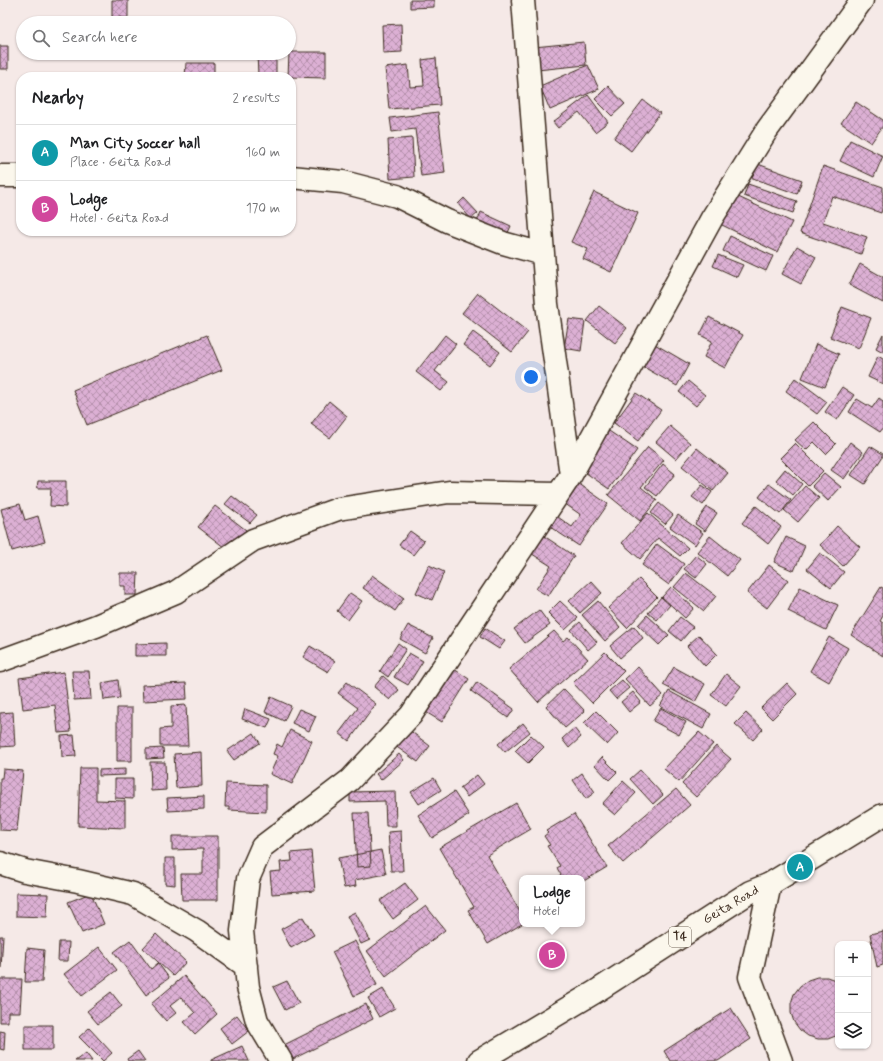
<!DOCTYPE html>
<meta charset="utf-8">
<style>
body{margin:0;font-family:Mynerve,sans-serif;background:#f2f2f2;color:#202124}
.controls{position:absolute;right:12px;bottom:12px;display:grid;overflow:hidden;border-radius:8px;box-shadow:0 1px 3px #0004}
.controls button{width:36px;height:36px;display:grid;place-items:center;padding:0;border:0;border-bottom:1px solid #e0e0e0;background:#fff;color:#202124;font:20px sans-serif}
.you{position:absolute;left:531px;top:377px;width:14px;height:14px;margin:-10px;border:3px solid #fff;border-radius:50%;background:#1a73e8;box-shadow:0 0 0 6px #1a73e833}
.badge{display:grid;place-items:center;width:26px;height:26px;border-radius:50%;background:#1a73e8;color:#fff;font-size:13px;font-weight:700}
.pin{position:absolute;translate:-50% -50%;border:2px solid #fff;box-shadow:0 1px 4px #0006}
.popup{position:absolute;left:519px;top:875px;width:66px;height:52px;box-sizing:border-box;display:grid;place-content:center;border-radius:8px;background:#fff;filter:drop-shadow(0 1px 3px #0005);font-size:13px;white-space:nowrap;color:#757577}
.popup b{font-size:15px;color:#202124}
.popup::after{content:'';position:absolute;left:50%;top:100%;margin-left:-8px;border:8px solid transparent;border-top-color:#fff}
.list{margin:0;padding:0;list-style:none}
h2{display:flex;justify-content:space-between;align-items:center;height:52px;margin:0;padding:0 16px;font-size:17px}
h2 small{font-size:13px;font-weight:400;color:#757577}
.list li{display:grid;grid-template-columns:26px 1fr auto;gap:12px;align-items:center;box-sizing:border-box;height:56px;padding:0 16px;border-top:1px solid #e0e0e0}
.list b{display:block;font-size:15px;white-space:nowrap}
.list p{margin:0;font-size:13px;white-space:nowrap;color:#757577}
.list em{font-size:13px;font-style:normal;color:#757577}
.icon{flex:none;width:22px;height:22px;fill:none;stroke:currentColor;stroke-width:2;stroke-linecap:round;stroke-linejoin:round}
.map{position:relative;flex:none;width:883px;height:1061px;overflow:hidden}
.search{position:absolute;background:#fff;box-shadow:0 1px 3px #0004;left:16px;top:16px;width:280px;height:44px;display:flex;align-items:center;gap:10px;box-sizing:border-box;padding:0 14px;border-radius:22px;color:#757577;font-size:15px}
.panel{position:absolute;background:#fff;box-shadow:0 1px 3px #0004;left:16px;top:72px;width:280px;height:164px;border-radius:16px}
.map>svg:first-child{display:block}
.building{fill:url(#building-cross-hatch);stroke:#3b2a1e}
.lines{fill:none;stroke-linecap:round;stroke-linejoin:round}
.street-casing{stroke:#3b2a1e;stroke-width:25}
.highway-casing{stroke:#3b2a1e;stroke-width:25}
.street{stroke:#fbf7ec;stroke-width:22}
.highway{stroke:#fbf7ec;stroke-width:22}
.labels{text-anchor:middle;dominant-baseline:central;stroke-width:3;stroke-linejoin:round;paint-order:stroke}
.shield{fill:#fbf7ec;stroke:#75685c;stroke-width:1}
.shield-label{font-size:12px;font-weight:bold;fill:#3b2a1e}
.street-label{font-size:13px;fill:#3b2a1e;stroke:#fbf7ec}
</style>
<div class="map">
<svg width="883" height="1061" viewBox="0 0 883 1061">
<defs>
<pattern id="building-cross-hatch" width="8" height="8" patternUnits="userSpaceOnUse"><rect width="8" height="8" fill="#dcb0d4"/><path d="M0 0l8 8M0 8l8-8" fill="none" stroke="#b48fab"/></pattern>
</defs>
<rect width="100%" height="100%" fill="#f5e9e7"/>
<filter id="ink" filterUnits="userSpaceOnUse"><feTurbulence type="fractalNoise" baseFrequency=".025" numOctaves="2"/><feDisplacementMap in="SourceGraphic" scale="8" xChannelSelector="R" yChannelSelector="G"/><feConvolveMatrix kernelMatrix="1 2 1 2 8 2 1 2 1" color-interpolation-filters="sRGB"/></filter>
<g filter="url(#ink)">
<path class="building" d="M 112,0 L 128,0 L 128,18 L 112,17 Z
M 410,0 L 434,0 L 434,7 L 410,8 Z
M 401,24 L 402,52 L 383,53 L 382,25 Z
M 584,42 L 586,65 L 537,70 L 534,47 Z
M 0,46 L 8,46 L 8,69 L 0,69 Z
M 289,52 L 326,52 L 326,78 L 288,77 Z
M 257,53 L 276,53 L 276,75 L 258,75 Z
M 436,58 L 440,105 L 389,109 L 385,68 L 408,65 L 410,87 L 424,86 L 422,60 Z
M 186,63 L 214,63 L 214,77 L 185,77 Z
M 588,65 L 599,89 L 550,110 L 540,86 Z
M 608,86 L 625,104 L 612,116 L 595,99 Z
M 588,95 L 608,122 L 595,132 L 579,112 L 558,128 L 553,122 Z
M 643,100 L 660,113 L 631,151 L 614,138 Z
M 856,102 L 883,120 L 883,126 L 871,143 L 841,123 Z
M 438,112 L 445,173 L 421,176 L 415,129 L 392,132 L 390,118 Z
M 412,138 L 414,177 L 390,179 L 388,140 Z
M 850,140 L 883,156 L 874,177 L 840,161 Z
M 755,163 L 802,180 L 797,194 L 750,177 Z
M 823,166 L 883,187 L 883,205 L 881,213 L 832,196 L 823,222 L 867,237 L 861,254 L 800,233 Z
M 748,184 L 797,201 L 793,213 L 744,196 Z
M 594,192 L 638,213 L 611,272 L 583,259 L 588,249 L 571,242 Z
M 734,195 L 792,222 L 777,252 L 720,224 Z
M 464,198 L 478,213 L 471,219 L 458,204 Z
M 481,212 L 511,226 L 506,237 L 476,224 Z
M 730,236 L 773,256 L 766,271 L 723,251 Z
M 797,246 L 816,257 L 801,284 L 782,274 Z
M 718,255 L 743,265 L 737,277 L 713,266 Z
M 860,264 L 883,277 L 883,303 L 849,285 Z
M 478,293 L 528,332 L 512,352 L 462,313 Z
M 599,306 L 627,328 L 615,343 L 587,321 Z
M 842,307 L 871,318 L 859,348 L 830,337 Z
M 709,317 L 743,335 L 725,368 L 704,357 L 712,341 L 700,335 Z
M 569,319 L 585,321 L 581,351 L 564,348 Z
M 473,332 L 500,352 L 490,365 L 463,345 Z
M 883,334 L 883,352 L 876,348 Z
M 207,335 L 222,370 L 87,425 L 73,390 Z
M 445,335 L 456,344 L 435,371 L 449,382 L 441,391 L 416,372 Z
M 653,343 L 689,364 L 677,386 L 640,365 Z
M 816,344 L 839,354 L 825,387 L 802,378 Z
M 878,356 L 883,359 L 883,384 L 868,377 Z
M 795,378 L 827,402 L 817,414 L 786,391 Z
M 688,381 L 705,395 L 696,406 L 679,392 Z
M 842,387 L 854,395 L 837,420 L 825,412 Z
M 636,393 L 661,410 L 638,441 L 614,423 Z
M 879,398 L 883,401 L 883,428 L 880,432 L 849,412 L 857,399 L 872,408 Z
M 329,401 L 347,416 L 330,438 L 311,424 Z
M 814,422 L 836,444 L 826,454 L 814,442 L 806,450 L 795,440 Z
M 670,426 L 690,443 L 676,459 L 656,442 Z
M 606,429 L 637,450 L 609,489 L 579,468 Z
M 850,442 L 863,452 L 844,479 L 831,470 Z
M 795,443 L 823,471 L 808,486 L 780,458 Z
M 870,446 L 883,454 L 883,456 L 865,484 L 851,475 Z
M 648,447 L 664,460 L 641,487 L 657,500 L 640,521 L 608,495 Z
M 697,448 L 728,473 L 713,491 L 682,466 Z
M 663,464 L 675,474 L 657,496 L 645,487 Z
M 785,469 L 802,484 L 793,495 L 776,480 Z
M 824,473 L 841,487 L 828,501 L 812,486 Z
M 38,481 L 66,481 L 66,507 L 50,506 L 51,488 L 37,488 Z
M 575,481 L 608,504 L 579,546 L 544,523 L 551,512 L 572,527 L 581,515 L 561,501 Z
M 769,484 L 791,500 L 780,514 L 759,497 Z
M 702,485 L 712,492 L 703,505 L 692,497 Z
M 805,486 L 819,498 L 798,522 L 784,510 Z
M 232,496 L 257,515 L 250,523 L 225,504 Z
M 659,503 L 673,515 L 665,524 L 651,513 Z
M 20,504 L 25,520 L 38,516 L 45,542 L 12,551 L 1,509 Z
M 215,506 L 246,530 L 229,551 L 198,527 Z
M 756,506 L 781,527 L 768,544 L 742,523 Z
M 707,507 L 717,513 L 705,531 L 695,524 Z
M 648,513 L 688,548 L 680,556 L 658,538 L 640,559 L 622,543 Z
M 678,515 L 703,533 L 695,545 L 670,527 Z
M 837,526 L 860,547 L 843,566 L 820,545 Z
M 410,531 L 424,541 L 413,555 L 399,545 Z
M 541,534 L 574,556 L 548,596 L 536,589 L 551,566 L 529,552 Z
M 710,536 L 740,560 L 727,576 L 697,552 Z
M 786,537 L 805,546 L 794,571 L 774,562 Z
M 657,544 L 684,564 L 669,585 L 642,565 Z
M 820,553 L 844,572 L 831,588 L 807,569 Z
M 696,555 L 707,564 L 696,578 L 684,569 Z
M 429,565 L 444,572 L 432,600 L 416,593 Z
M 769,565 L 788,580 L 767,608 L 747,593 Z
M 120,573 L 138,573 L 137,595 L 125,595 L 125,586 L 120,586 Z
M 686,573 L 716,596 L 704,611 L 674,587 Z
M 372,575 L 404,598 L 395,611 L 363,588 Z
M 639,579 L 657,597 L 627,628 L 608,608 Z
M 591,581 L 602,593 L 580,613 L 569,601 Z
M 671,587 L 694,608 L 685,618 L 662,597 Z
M 800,587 L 838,605 L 826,630 L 788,611 Z
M 881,587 L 883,588 L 883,616 L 880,621 L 883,623 L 883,656 L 851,635 Z
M 350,593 L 362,601 L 348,620 L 337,611 Z
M 661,597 L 670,605 L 657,620 L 648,613 Z
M 560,601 L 578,618 L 565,630 L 548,613 Z
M 598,601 L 620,627 L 605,641 L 582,615 Z
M 539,610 L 550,625 L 525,643 L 514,629 Z
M 647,615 L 669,635 L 659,645 L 638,625 Z
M 680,617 L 693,627 L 681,641 L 669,631 Z
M 580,622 L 597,642 L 588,650 L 571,630 Z
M 408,625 L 433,638 L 425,653 L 400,639 Z
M 634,626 L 643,638 L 620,658 L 610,646 Z
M 485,628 L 505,641 L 499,649 L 480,637 Z
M 554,631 L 563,641 L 568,637 L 588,659 L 538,702 L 509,669 Z
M 699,635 L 717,654 L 705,666 L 687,646 Z
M 829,637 L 848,648 L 829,682 L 810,671 Z
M 166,643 L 166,656 L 135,656 L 135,644 Z
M 398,643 L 406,649 L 388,677 L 380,671 Z
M 310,646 L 335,661 L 328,672 L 303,657 Z
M 605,652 L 624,671 L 592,703 L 573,683 Z
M 409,653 L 423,661 L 408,685 L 394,677 Z
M 451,667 L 469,679 L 442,722 L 424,711 Z
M 638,667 L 663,695 L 650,706 L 625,679 Z
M 674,667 L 705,684 L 695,702 L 663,685 Z
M 72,671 L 89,671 L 91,699 L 74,700 Z
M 64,672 L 71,732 L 58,733 L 55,705 L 23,709 L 19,678 Z
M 726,674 L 741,686 L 726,706 L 711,695 Z
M 383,676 L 399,690 L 390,700 L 374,687 Z
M 118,680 L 120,698 L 104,700 L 102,683 Z
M 622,680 L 629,688 L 616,699 L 609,691 Z
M 347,682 L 376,704 L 349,741 L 339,733 L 358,708 L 338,693 Z
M 477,682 L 514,709 L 508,718 L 471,691 Z
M 186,683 L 187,699 L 143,701 L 142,685 Z
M 787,683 L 797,694 L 772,719 L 761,708 Z
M 564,689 L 585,711 L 565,728 L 546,706 Z
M 669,691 L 711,714 L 703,729 L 660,706 Z
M 633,692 L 641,702 L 629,712 L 621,702 Z
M 271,697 L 291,706 L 284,721 L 265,712 Z
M 186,705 L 188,746 L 160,746 L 160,729 L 171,728 L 171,706 Z
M 117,708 L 132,708 L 132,761 L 117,761 Z
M 661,708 L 686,722 L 679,735 L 653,721 Z
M 245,709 L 271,719 L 267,728 L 242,719 Z
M 299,709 L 316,716 L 309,731 L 292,723 Z
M 596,711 L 618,733 L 607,745 L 584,723 Z
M 13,712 L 15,746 L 0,747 L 0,713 Z
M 746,713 L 763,729 L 753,740 L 735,724 Z
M 523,723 L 530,732 L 505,752 L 498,744 Z
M 404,726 L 430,746 L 418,762 L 391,743 Z
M 574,728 L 581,737 L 569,748 L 562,739 Z
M 290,730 L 312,741 L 292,784 L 270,774 L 278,756 L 273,754 L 277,744 L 282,747 Z
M 699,732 L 713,744 L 679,782 L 664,769 Z
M 254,733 L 260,743 L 234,760 L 227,751 Z
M 74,735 L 76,756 L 62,757 L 61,736 Z
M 531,735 L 544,747 L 528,763 L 515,751 Z
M 716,746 L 731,759 L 696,797 L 682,784 Z
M 163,748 L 164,758 L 146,759 L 146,749 Z
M 201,752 L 202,786 L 176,788 L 174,754 Z
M 399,754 L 404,760 L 381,780 L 376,774 Z
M 602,757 L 617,772 L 609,780 L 595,765 Z
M 150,762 L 165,762 L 166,790 L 151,791 Z
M 80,768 L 96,768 L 96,800 L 125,801 L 125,828 L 78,826 Z
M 3,769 L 23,771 L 17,831 L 0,830 L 0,778 L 2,778 Z
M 125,769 L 125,775 L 99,776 L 99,770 Z
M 640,770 L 663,795 L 653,804 L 630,779 Z
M 582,773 L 595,792 L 586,799 L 573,780 Z
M 477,775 L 484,784 L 467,797 L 460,788 Z
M 434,778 L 441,790 L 419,804 L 411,792 Z
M 115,779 L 133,779 L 133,799 L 115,798 Z
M 623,781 L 636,793 L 615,815 L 602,804 Z
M 226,783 L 266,785 L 266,812 L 229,810 L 229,807 L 225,807 Z
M 676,789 L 690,805 L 623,863 L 608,846 Z
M 395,791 L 396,826 L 386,826 L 385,801 L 350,802 L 350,792 Z
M 454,792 L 469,815 L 432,838 L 418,815 Z
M 204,796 L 204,809 L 168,811 L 167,798 Z
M 516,803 L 531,829 L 487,855 L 522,915 L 522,924 L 488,944 L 468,910 L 474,907 L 439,848 Z
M 354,813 L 368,813 L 371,866 L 357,867 Z
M 574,814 L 607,867 L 582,882 L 582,878 L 555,878 L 561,875 L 557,868 L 560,866 L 547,846 L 550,845 L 544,836 L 548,833 L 546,831 Z
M 401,831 L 403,871 L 391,871 L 388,832 Z
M 172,836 L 218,836 L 218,900 L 182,900 L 181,874 L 203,874 L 203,849 L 172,850 Z
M 381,850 L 386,874 L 355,880 L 356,886 L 344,888 L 338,858 Z
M 311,851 L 315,891 L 272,894 L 270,872 L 281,871 L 280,862 L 292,861 L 291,853 Z
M 165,858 L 175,858 L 175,885 L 165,884 Z
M 405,883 L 418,900 L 393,919 L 380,901 Z
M 16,893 L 48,894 L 47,917 L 16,916 Z
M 91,893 L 104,924 L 82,933 L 68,902 Z
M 426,906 L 445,930 L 386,976 L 367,951 Z
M 355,912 L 370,940 L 361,944 L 347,916 Z
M 303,917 L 314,935 L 291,948 L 281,929 Z
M 883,931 L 883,965 L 877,967 L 870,934 Z
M 156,934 L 186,962 L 173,976 L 143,948 Z
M 0,936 L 3,936 L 1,968 L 0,968 Z
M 130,940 L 151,969 L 158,963 L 169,978 L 146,995 L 114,952 Z
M 355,941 L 377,985 L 354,996 L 332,952 Z
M 59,942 L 69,942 L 68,961 L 58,961 Z
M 99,947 L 117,970 L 82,996 L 64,974 Z
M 27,948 L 44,950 L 42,982 L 25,982 Z
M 184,976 L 217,1014 L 195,1034 L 184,1022 L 195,1013 L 181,997 L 170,1006 L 176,1013 L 166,1021 L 151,1004 Z
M 817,977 L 827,977 L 838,981 L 838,1035 L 828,1039 L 818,1039 L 808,1036 L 800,1030 L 794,1022 L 791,1013 L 791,1003 L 794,994 L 800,986 L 808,980 Z
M 0,979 L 22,979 L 20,1012 L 8,1012 L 8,1022 L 0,1022 Z
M 287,981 L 299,1003 L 285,1010 L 273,987 Z
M 383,989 L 395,1008 L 379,1017 L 368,998 Z
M 111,992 L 122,1006 L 98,1024 L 87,1011 Z
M 366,1004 L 373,1019 L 289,1061 L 280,1047 Z
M 731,1008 L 751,1039 L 718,1061 L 670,1061 L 664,1051 Z
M 237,1015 L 249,1031 L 232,1044 L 220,1028 Z
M 25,1025 L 53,1025 L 53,1050 L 25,1050 Z
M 89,1028 L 112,1053 L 103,1061 L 79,1037 Z
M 0,1031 L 5,1032 L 4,1050 L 0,1049 Z
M 242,1046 L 249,1061 L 211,1061 L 211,1060 Z
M 138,1051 L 145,1061 L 128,1061 L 127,1059 Z
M 86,1053 L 92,1061 L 75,1061 Z"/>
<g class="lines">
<g class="street-casing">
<path id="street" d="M 523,0 L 547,304 L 571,475
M 0,176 L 21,176
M 291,177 L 343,182 L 397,196 L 447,221 L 503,243 L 543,254
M 0,661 L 96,626 L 176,592 L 253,540 L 338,509 L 449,492 L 558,494
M 0,863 L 25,871 L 78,881 L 133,894 L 197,931 L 246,966
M 770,884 L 750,977 L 781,1061
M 281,1061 L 257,1021 L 248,987 L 242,931 L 248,879 L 262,847 L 350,780 L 411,715 L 571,475 L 712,218 L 767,130 L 862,0"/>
</g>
<g class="highway-casing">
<path id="highway" d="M 479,1061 L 595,992 L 750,892 L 770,884 L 883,815"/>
</g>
<use href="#street" class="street"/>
<use href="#highway" class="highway"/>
</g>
</g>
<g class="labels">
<rect class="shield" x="669" y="927" width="22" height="20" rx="3"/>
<g class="shield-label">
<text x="680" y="937">T4</text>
</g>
<g class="street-label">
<text transform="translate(731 905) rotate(-31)">Geita Road</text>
</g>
</g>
</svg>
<div class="controls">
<button>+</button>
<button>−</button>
<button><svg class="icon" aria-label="layers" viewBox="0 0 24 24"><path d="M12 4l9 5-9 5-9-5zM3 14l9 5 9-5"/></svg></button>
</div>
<div class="you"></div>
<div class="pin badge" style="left:800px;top:867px;background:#0f9aa8">A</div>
<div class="pin badge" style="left:552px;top:955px;background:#d1479c">B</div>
<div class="popup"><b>Lodge</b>Hotel</div>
<div class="search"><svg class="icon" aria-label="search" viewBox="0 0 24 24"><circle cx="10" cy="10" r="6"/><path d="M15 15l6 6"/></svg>Search here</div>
<section class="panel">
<h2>Nearby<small>2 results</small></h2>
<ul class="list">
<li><span class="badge" style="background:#0f9aa8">A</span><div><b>Man City soccer hall</b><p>Place · Geita Road</p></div><em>160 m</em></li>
<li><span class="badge" style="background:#d1479c">B</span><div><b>Lodge</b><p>Hotel · Geita Road</p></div><em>170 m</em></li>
</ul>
</section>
</div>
